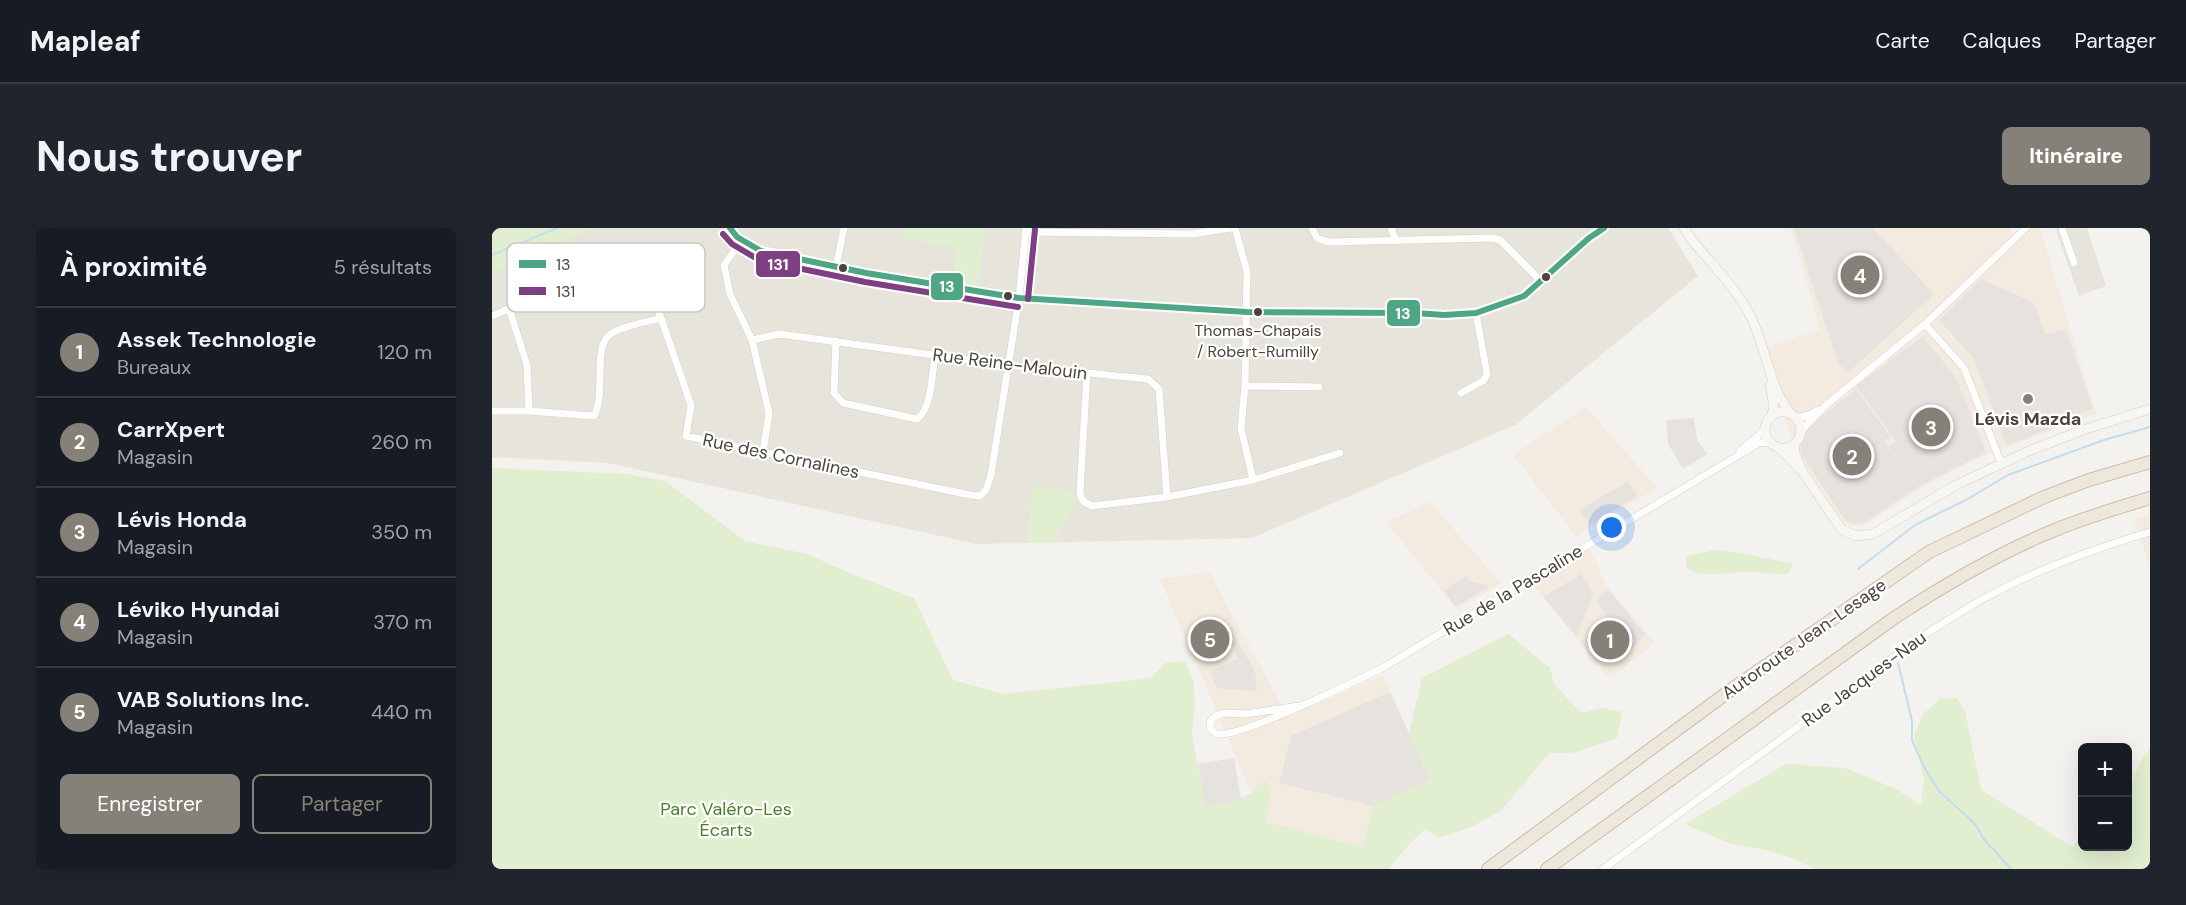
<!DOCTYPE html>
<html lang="fr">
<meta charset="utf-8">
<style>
body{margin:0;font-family:"DM Sans",sans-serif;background:#20242c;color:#f1f3f6}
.controls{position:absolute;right:18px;bottom:18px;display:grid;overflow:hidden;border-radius:9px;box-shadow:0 6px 24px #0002}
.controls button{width:54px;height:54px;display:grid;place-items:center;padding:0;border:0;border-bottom:2px solid #363941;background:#171b24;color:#f1f3f6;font:30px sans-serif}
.you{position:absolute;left:1120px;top:300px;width:21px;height:21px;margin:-15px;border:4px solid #fff;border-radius:50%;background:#1a73e8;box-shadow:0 0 0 9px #1a73e833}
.badge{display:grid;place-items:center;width:39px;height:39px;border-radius:50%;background:#868178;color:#fff;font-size:20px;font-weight:700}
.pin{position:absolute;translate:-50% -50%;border:3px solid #fff;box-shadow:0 2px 6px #0006}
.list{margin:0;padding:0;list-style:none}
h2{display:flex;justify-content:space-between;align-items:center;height:78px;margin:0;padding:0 24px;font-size:26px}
h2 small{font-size:20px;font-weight:400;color:#9ea1a6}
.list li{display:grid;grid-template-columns:39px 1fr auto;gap:18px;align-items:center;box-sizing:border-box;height:90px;padding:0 24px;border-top:2px solid #363941}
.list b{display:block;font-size:22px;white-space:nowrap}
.list p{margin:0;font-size:20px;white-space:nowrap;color:#9ea1a6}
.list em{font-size:20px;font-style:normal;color:#9ea1a6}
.actions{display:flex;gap:12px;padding:18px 24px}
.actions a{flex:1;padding:14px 0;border:2px solid #868178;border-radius:9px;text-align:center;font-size:21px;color:#868178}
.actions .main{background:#868178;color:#fff}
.map{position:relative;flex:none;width:1658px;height:641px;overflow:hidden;border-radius:9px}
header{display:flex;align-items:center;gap:36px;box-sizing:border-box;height:84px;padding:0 30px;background:#171b24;border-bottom:2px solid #363941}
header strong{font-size:28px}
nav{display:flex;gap:33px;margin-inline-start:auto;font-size:21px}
.intro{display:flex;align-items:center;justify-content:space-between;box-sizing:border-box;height:144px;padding:0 36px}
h1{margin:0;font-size:42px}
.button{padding:15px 27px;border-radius:9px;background:#868178;color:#fff;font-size:21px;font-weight:700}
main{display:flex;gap:36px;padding:0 36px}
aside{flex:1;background:#171b24;border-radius:9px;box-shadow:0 6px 24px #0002}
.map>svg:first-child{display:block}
.residential{fill:#e7e4dc}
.commercial{fill:#f3ebdf}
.green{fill:#e1eecf}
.parking{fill:#e6e3df}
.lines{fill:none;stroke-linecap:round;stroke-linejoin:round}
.stream{stroke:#c0ddf1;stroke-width:2}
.street-casing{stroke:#d2d0cb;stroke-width:8}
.secondary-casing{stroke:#d3cfc5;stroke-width:10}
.highway-casing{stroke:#ccbfa9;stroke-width:14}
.street{stroke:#fdfdfc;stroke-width:7}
.secondary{stroke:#f7f6f1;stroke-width:9}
.highway{stroke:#ede8db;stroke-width:12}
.bus-1-casing{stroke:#fff;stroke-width:10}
.bus-2-casing{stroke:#fff;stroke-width:10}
.bus-1{stroke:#4ea685;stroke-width:6}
.bus-2{stroke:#7e4082;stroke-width:6}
.bus-dot{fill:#4b4439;stroke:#fff;stroke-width:2}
.poi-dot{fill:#868178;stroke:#fff;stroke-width:2}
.labels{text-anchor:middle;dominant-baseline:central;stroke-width:4.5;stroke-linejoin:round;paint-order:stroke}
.bus-label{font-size:16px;fill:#4b4439;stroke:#fff}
.street-label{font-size:18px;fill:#4b4439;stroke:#fff}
.poi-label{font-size:18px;font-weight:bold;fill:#4b4439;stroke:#fff}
.park-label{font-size:18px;fill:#4a7f2a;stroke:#fff}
.key{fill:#fff;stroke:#c9c7c4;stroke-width:1.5}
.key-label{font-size:16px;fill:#4b4439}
.line-badge{stroke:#fff;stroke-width:2}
.badge-label{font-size:16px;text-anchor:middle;font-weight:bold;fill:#fff}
</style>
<header>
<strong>Mapleaf</strong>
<nav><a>Carte</a><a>Calques</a><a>Partager</a></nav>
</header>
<div class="intro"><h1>Nous trouver</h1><a class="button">Itinéraire</a></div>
<main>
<aside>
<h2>À proximité<small>5 résultats</small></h2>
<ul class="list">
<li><span class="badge">1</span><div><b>Assek Technologie</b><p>Bureaux</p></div><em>120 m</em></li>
<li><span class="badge">2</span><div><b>CarrXpert</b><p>Magasin</p></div><em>260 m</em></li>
<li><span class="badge">3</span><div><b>Lévis Honda</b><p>Magasin</p></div><em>350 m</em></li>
<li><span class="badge">4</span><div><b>Léviko Hyundai</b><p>Magasin</p></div><em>370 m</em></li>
<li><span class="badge">5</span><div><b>VAB Solutions Inc.</b><p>Magasin</p></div><em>440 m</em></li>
</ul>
<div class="actions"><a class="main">Enregistrer</a><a>Partager</a></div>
</aside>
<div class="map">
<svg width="1658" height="641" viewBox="0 0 1658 641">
<rect width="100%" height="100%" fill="#f4f2ee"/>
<path class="residential" d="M 0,0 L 1176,0 L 1206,48 L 1023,197 L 760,310 L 484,316 L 116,235 L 0,229 Z
M 1563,0 L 1596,0 L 1595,1 L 1614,58 L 1587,68 Z"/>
<path class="commercial" d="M 1299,0 L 1518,0 L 1520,8 L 1529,0 L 1548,0 L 1604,186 L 1484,231 L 1436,256 L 1372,297 L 1359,298 L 1351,293 L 1308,229 L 1296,201 L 1273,120 L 1328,101 Z
M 1094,179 L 1165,260 L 1084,308 L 1021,227 Z
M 938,274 L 1009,355 L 965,381 L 894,294 Z
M 1658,287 L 1658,339 L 1641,291 Z
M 1098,321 L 1115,358 L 1163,415 L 1118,451 L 1040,356 Z
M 717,344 L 796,489 L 891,447 L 938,552 L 872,619 L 774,594 L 766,556 L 760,566 L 668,351 Z"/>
<path class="green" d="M 13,0 L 101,0 L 0,46 L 0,6 Z
M 408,0 L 491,0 L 493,6 L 485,63 L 459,58 L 465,20 L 411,10 Z
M 0,240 L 136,246 L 173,253 L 253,313 L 315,326 L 362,347 L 422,370 L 461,452 L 512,466 L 659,450 L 673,435 L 693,433 L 702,455 L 703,474 L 700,506 L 713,577 C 734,574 755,575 766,556 L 774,553 L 778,564 L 774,594 L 871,619 L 881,578 L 938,552 L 917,506 L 930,450 L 1016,406 L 1058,440 L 1062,456 L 1089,485 L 1109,480 L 1130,484 L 1125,510 L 1081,525 L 1057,525 L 1009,583 L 979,599 L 947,610 L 934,601 L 919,614 L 897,641 L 0,641 Z
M 542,258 L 588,263 L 588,269 L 561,314 L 534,315 Z
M 1222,322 L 1249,325 L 1301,336 L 1296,346 C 1281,347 1267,344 1253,344 C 1234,344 1209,352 1194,339 L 1195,328 Z
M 1449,470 L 1465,470 L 1473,483 L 1489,562 L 1581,619 L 1590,605 L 1590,618 L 1636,618 C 1636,583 1634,549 1658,520 L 1658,641 L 1324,641 L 1297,629 L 1269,621 L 1239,616 L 1193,596 L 1294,536 L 1353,540 L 1404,561 L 1429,577 L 1432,552 L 1422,508 L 1431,486 Z"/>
<path class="parking" d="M 1302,0 L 1381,0 L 1442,66 L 1356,145 L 1346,135 Z
M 1489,51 L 1542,75 L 1553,107 L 1574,101 L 1601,181 L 1559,196 L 1560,200 L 1514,217 L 1482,131 L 1447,92 Z
M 1431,108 L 1464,150 L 1494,225 L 1426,259 L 1372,295 L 1362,296 L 1353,292 L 1309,226 L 1309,215 L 1317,199 L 1364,161 L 1398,208 L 1392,213 L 1423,255 L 1397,218 L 1404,213 L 1364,158 Z
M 1202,190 L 1205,211 L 1215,226 L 1191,241 L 1176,216 L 1174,192 Z
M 1136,253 L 1145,268 L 1098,297 L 1088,282 Z
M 1089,346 L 1101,365 L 1085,409 L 1051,369 Z
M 974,348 L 978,353 L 997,358 L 964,379 L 951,363 Z
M 1116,362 L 1153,406 L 1141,420 L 1105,375 L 1107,369 Z
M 736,396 L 763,444 L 765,463 L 725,460 L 718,443 L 746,431 L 739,416 L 736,416 L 729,399 Z
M 898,464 L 938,552 L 881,578 L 787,555 L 799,508 Z
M 742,530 L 749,572 L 713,578 L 706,536 Z"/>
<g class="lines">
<path class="stream" d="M 0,27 L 65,0
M 1366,341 L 1423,297 L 1474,272 L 1516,247 L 1612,212 L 1658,199
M 1406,435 L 1420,493 L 1420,512 L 1432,539 L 1447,563 L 1484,597 L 1491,610 L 1519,641"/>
<g class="street-casing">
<path id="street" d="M 238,0 L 245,9 L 269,23 L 374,45 L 527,70 L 755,84 L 923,85 L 952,87 L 984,85 L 1032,68 L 1097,10 L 1112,0
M 743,0 L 755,44 L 753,158 L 749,200 L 761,252
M 820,0 L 825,10 L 836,14 L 1000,10 L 1008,12 L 1049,53
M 899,0 L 904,13
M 1570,0 L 1582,35
M 535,4 L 701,6 L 739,0
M 250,12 L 232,37 L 238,66 L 260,112 L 277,185 L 271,224
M 344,39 L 352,0
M 17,80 L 35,137 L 37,183
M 0,88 L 141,24 L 169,90 L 199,177 L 194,208 L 478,267 L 488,268 L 494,262 L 499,247 L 527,70 L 534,0
M 1433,96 L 1472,140 L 1509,235
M 260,112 L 287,106 L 515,137 L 656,151 L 667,161 L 675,269
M 344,113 L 342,165 L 351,175 L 425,191 C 440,181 440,145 443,127
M 595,145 L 588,263 C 588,272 593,275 600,278 L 675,269 L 761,252 L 848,225
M 753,158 L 827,159
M 969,165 L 991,153 L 995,146 L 984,85
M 0,183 L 37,183 L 102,188 C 115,166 99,116 120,105 C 132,98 155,94 169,90
M 1304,190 L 1317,187 L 1326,182
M 1309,203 L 1333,178 L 1433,96 L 1534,0
M 1248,223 L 1266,208 L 1274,199
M 807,478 L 754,486 L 734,485 L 725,487 L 719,492 L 718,500 L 724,506 C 746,511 866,452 892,439 L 1267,215 L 1279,214
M 1111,641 L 1432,407 C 1452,395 1471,382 1491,371 C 1543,342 1601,321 1658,304"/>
</g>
<g class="secondary-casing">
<path id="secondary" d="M 1192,0 L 1199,11 C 1220,37 1249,64 1262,96 C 1275,126 1278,160 1299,186
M 1278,157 L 1282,179 L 1279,189
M1273 202a18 18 0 1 1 36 0a18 18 0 1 1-36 0Z
M 1302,216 L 1303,226 L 1310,243 L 1350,302 L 1364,308 L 1381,306 L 1464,257 L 1539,222 L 1591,202 L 1658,181
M 1286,219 L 1308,241"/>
</g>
<g class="highway-casing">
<path id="highway" d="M 996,641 L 1243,459 L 1437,324 L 1552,269 L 1597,252 L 1658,234
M 1055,641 L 1402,390 C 1452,357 1503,327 1558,304 C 1591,290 1625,280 1658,270"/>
</g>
<use href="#street" class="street"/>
<use href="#secondary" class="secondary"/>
<use href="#highway" class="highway"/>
<g class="bus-1-casing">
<path id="bus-1" d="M 238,0 L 245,9 L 269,23 L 374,45 L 527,70 L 755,84 L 923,85 L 952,87 L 984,85 L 1032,68 L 1097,10 L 1112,0"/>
</g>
<g class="bus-2-casing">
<path id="bus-2" d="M 231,6 L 240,16 L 267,32 L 373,54 L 526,79
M 536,71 L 543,1"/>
</g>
<use href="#bus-1" class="bus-1"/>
<use href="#bus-2" class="bus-2"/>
</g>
<g class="bus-dot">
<circle cx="351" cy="40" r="5"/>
<circle cx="1054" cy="49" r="5"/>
<circle cx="516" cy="68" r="5"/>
<circle cx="766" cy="84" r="5"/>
</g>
<circle class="poi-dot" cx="1536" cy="171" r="6"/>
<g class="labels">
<g class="bus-label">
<text x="766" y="102">Thomas-Chapais<tspan x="766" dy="21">/ Robert-Rumilly</tspan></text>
</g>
<g class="street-label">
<text transform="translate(518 136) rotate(7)">Rue Reine-Malouin</text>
<text transform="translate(289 228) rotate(12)">Rue des Cornalines</text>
<text transform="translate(1021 362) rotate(-31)">Rue de la Pascaline</text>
<text transform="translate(1312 411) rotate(-35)">Autoroute Jean-Lesage</text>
<text transform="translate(1372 451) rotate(-36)">Rue Jacques-Nau</text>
</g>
<g class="poi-label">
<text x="1536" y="191">Lévis Mazda</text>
</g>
<g class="park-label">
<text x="234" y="581">Parc Valéro-Les<tspan x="234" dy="21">Écarts</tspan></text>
</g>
</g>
<rect x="15" y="15" width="198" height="69" rx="9" class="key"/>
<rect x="27" y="32" width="27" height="8" fill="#4ea685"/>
<rect x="27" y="59" width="27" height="8" fill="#7e4082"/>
<g class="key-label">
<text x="64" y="42">13</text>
<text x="64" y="69">131</text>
</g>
<g class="line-badge">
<rect x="263" y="22" width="46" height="28" rx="6" fill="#7e4082"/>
<rect x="438" y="44" width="34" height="29" rx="6" fill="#4ea685"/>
<rect x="894" y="71" width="35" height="28" rx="6" fill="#4ea685"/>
</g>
<g class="badge-label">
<text x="286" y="42">131</text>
<text x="455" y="64">13</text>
<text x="911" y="91">13</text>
</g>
</svg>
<div class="controls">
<button>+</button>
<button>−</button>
</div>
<div class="you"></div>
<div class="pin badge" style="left:1118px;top:412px">1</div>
<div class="pin badge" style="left:1360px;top:228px">2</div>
<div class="pin badge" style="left:1439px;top:199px">3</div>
<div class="pin badge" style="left:1368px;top:47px">4</div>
<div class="pin badge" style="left:718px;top:411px">5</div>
</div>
</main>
